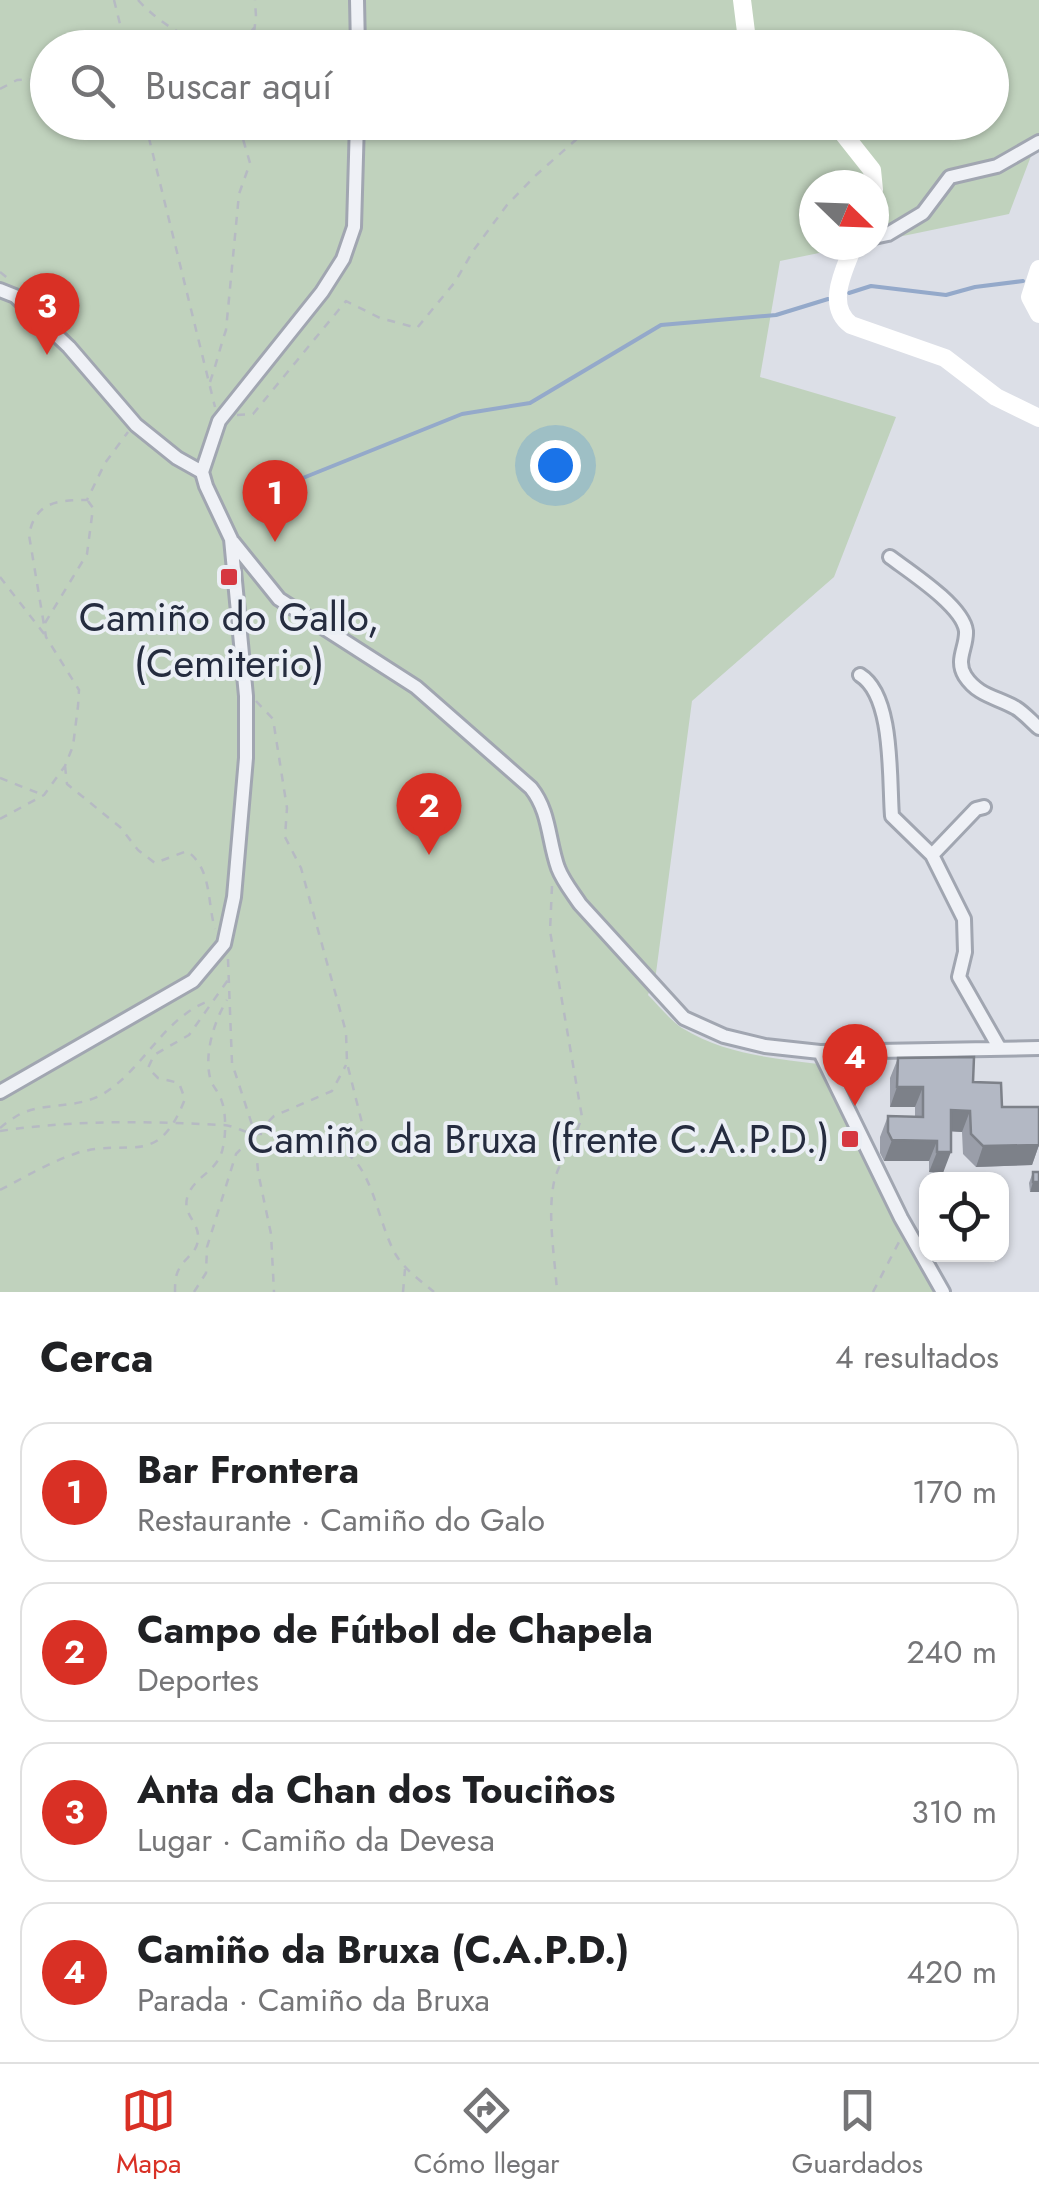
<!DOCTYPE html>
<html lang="es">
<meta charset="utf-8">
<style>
body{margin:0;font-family:Jost,sans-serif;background:#f6f6f6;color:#202124}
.controls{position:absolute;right:30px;bottom:30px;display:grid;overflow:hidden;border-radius:20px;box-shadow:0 2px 8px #0004}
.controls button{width:90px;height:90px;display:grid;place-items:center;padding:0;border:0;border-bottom:2px solid #e0e0e0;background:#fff;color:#202124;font:50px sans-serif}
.compass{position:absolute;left:799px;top:170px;width:90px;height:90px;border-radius:50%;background:#fff;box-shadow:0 2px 8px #0004;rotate:113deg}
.you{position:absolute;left:555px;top:465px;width:35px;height:35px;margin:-25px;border:8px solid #fff;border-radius:50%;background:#1a73e8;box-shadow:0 0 0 15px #1a73e833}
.badge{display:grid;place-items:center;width:65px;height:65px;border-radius:50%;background:#d93025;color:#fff;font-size:32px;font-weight:700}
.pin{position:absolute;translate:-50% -82px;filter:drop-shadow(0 2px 5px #0008)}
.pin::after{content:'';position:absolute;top:52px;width:35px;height:30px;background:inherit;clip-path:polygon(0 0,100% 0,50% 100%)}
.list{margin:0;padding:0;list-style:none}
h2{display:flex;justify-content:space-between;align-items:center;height:130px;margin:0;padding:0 40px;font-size:42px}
h2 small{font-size:32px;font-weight:400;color:#757577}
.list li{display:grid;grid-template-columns:65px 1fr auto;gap:30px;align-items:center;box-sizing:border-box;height:140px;margin:0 20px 20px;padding:0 20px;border:2px solid #e0e0e0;border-radius:30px}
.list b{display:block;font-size:38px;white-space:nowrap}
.list p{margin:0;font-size:32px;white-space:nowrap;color:#757577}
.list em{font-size:32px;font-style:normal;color:#757577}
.icon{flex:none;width:55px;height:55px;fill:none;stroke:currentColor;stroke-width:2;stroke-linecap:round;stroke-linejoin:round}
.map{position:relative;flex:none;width:1039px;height:1292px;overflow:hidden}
.search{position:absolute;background:#fff;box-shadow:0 2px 8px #0004;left:30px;right:30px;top:30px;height:110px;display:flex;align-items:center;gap:25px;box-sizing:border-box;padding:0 35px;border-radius:55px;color:#757577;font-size:38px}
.sheet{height:770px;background:#fff}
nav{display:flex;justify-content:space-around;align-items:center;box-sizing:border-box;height:140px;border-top:2px solid #e0e0e0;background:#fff;font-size:28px;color:#757577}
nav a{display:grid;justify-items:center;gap:5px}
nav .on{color:#d93025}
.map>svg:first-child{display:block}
.green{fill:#c0d2bd;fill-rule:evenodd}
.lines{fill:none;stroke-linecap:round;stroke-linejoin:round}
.stream{stroke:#94a9ca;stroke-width:4}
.street-casing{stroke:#a1a6b1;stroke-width:18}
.path{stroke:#b6bac3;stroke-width:2.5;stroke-dasharray:8 8;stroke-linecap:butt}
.street{stroke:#eff1f6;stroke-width:12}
.secondary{stroke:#fff;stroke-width:18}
.wall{fill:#9a9ea9}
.shaded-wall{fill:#7d8189}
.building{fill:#b3b8c4;stroke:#7d8189;stroke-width:2.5}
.poi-dot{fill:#d63740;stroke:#ebeff5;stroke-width:4}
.labels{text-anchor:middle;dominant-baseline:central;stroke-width:8;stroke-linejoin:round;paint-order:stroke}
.poi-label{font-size:40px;fill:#252c3f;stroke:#ebeff5}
</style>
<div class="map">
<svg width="1039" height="1292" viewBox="0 0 1039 1292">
<rect width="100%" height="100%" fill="#dcdfe7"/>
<path class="green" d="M 0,0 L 1039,0 L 1039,135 L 1009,214 L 874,242 L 874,185 L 814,185 L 814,245 L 858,245 L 780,261 L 760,377 L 896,417 L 834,577 L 692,701 L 656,973 L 648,995 C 659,1006 670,1020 682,1028 C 724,1054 771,1058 818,1064 L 933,1292 L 0,1292 ZM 48,48 L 992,48 L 992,122 L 48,122 Z"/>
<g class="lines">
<path class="stream" d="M 849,293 L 871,286 L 946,295 L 975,287 L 1023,281
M 278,488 L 462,414 L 530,403 L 661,325 L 776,315 L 828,299"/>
<g class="street-casing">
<path id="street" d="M 357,0 L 358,48
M 874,237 L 888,234 L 923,213 L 950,177 L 997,166 L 1039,142
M 0,290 L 15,296 L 69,347 L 136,425 L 177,458 L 202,472
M 233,542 L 279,599 L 416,687 L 531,788 C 550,812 548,840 558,868 C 563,881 572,892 580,904 L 684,1018 L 724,1036 L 765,1046 L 820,1052 L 1039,1048
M 890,557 C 910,572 963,606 966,631 C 967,647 955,660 965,676 C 978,696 997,697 1016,708 C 1024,713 1032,722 1039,728
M 860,675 C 894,696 889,779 892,816 L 932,855 L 964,919 L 965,952 L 959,977 L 1000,1049
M 932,855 L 976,809 L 984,807
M 820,1052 L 901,1218 L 943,1292
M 0,1092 L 193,981 L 224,944 L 234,897 L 246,758 L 246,696 L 231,539 L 206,486 L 202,472 L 219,421 L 322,292 L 343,259 L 354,227 L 357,122"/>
</g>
<path class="path" d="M 114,0 L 126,48
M 138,0 C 163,28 224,68 254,28
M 252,48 L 256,17 L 255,0
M 0,89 L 17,80 L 48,79
M 135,122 L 145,129
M 145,122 L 215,407
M 0,272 L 11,281
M 38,300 L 53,315
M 210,382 C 216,365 220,348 226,330 L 239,194 L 250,163 L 238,122
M 237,415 L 253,414 L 346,301 L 380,318 L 417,328 L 455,282 L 473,251 L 507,205 L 535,176 L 596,122
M 0,577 L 45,635
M 45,623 L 87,554 L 93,508 L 88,501
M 256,701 L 273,719 L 287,808 L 285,837 L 301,868 L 346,1032 L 347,1063 L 363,1127 L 351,1155
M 65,766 L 67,784 L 120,827 L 138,850 L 155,863 L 187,851 C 212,869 207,901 215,929
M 0,778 L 43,795
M 0,819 L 44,795 L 65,766 L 73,746 L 78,706 L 79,690 L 46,637 L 29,535 C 35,502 57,500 87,500 L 105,463 L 128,432
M 552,886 L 550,931 L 582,1117 C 575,1139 558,1164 554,1182 C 547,1216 555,1258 557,1292
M 228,959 L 232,1063 L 255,1134 L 258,1172 L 271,1234 L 274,1292
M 0,1128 C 6,1123 13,1118 20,1114 C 46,1102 77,1109 103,1094 C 144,1069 163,1018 209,1001
M 0,1131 C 74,1120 147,1121 222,1125 C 234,1125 246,1134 258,1134 C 288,1134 328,1135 352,1158 C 374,1178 380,1228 396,1255 C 405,1270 421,1281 434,1292
M 0,1190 C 25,1177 50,1162 77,1153 C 130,1137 157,1170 185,1099 L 179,1083 L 158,1078 L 148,1068 L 154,1055 L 189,1035 L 228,980
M 175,1292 C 175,1285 175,1276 179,1269 C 185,1257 198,1253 198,1238 C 199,1221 181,1214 188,1195 C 195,1176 219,1171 223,1147 C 226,1135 226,1113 222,1102 C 220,1094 214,1088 211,1081 C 203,1056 214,1021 227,1000
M 194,1292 L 206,1273 L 207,1247 L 236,1154 L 274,1116 L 332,1091 L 346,1065
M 403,1292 L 405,1269
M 873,1292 L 900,1240"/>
<use href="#street" class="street"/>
<path class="secondary" d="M 742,0 L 748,48
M 834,122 L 872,170 L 874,190
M 854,245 C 844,270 825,306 851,325 L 945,358 L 996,397 L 1039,418
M 1039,269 L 1030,297 L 1039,314"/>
</g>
<path class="wall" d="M 851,1058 L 875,1071 L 871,1081 L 847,1082 L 847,1068 Z
M 898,1058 L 973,1082 L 1002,1107 L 1039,1145 L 1032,1165 L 976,1167 L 963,1154 L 962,1132 L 951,1131 L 943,1173 L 929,1172 L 929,1161 L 884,1161 L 880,1153 L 880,1137 L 888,1116 L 915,1117 L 915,1107 L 890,1107 L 890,1078 Z
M 1033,1172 L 1039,1172 L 1030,1192 L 1029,1183 Z"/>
<path class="shaded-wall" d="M 875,1071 L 871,1081 L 847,1082 L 851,1072 Z
M 897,1087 L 923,1087 L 915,1107 L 890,1107 Z
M 951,1110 L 970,1111 L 962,1132 L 944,1131 Z
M 892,1140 L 937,1141 L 929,1161 L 884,1161 Z
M 1039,1145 L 1032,1165 L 976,1167 L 983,1146 Z
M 937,1152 L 951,1152 L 943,1173 L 929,1172 Z
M 1033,1182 L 1039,1182 L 1039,1192 L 1030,1192 Z"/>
<path class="building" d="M 974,1057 L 973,1082 L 1001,1083 L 1002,1107 L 1039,1107 L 1039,1145 L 983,1146 L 971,1134 L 970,1111 L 951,1110 L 951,1152 L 937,1152 L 937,1141 L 892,1140 L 888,1132 L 888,1116 L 923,1117 L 923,1087 L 897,1087 L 898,1058 Z
M 851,1058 L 875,1058 L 875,1071 L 851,1072 Z
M 1033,1172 L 1039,1172 L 1039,1182 L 1033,1182 Z"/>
<g class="poi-dot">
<rect x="219" y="567" width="20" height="20" rx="5"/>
<rect x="840" y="1129" width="20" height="20" rx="5"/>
</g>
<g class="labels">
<g class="poi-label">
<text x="229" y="617">Camiño do Gallo,<tspan x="229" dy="46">(Cemiterio)</tspan></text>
<text x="830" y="1139" text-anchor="end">Camiño da Bruxa (frente C.A.P.D.)</text>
</g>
</g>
</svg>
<div class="controls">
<button><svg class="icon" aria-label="locate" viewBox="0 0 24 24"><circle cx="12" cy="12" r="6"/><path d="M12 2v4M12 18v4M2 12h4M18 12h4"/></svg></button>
</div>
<svg class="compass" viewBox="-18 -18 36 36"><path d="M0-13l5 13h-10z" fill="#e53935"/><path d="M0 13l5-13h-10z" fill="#757577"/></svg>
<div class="you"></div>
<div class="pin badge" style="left:275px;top:542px">1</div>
<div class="pin badge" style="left:429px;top:855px">2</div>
<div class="pin badge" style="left:47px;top:355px">3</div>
<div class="pin badge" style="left:855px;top:1106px">4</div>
<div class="search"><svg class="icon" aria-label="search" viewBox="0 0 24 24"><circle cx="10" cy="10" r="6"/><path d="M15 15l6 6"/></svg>Buscar aquí</div>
</div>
<section class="sheet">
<h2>Cerca<small>4 resultados</small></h2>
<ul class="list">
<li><span class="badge">1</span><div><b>Bar Frontera</b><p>Restaurante · Camiño do Galo</p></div><em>170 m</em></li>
<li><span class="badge">2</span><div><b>Campo de Fútbol de Chapela</b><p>Deportes</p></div><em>240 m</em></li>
<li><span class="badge">3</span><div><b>Anta da Chan dos Touciños</b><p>Lugar · Camiño da Devesa</p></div><em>310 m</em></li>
<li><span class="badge">4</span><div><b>Camiño da Bruxa (C.A.P.D.)</b><p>Parada · Camiño da Bruxa</p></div><em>420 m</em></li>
</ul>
</section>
<nav>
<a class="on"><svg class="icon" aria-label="map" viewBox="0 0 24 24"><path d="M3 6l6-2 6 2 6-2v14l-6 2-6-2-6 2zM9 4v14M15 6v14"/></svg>Mapa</a>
<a><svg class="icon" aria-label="directions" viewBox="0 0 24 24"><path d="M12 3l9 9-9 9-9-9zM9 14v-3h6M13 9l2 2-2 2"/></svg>Cómo llegar</a>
<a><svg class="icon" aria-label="saved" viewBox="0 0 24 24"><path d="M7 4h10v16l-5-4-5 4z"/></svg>Guardados</a>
</nav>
